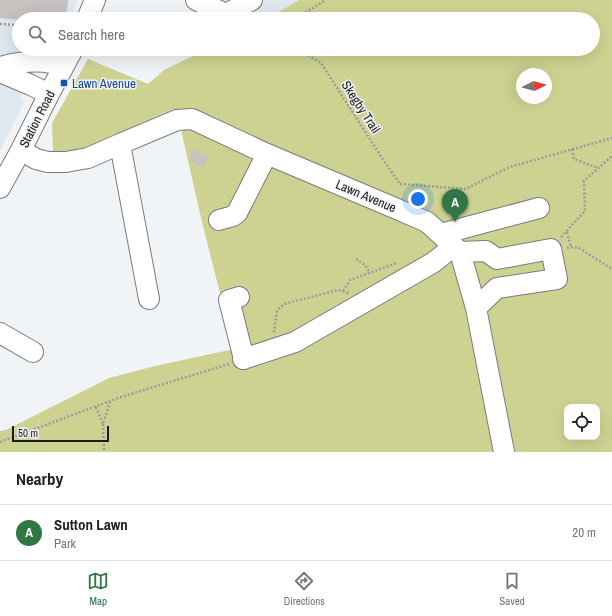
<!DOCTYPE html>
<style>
body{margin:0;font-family:"Archivo Narrow",sans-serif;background:#f2f2f2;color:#202124}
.controls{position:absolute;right:12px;bottom:12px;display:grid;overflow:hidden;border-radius:8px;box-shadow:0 4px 16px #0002}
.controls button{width:36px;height:36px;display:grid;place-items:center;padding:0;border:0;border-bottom:1px solid #e0e0e0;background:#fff;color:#202124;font:20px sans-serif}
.compass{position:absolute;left:516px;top:68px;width:36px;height:36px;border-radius:50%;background:#fff;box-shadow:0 4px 16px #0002;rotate:84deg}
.scale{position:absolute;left:12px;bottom:10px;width:97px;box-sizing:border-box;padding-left:4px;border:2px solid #1a1b1c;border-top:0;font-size:11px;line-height:14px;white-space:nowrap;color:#1a1b1c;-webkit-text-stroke:3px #f1f4f7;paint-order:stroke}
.you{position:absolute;left:418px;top:199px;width:14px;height:14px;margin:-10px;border:3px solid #fff;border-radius:50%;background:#1a73e8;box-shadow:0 0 0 6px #1a73e833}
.badge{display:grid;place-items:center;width:26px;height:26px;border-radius:50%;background:#2f7745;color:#fff;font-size:13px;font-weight:700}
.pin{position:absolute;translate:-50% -33px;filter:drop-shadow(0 1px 2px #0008)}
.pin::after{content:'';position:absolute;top:21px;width:14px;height:12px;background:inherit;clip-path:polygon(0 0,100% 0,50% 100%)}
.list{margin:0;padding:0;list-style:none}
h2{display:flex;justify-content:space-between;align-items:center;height:52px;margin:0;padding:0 16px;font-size:17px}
h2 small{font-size:13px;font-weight:400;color:#757577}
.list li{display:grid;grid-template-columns:26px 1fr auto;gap:12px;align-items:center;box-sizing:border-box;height:56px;padding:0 16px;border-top:1px solid #e0e0e0}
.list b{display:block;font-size:15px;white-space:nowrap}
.list p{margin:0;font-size:13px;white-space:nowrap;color:#757577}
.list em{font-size:13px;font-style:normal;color:#757577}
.icon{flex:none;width:22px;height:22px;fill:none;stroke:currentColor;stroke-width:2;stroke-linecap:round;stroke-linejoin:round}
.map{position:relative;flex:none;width:612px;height:452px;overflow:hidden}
.search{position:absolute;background:#fff;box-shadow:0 4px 16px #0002;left:12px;right:12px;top:12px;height:44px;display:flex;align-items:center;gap:10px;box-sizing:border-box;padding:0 14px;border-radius:22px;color:#757577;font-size:15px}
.sheet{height:108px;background:#fff}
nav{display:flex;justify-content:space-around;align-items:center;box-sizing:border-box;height:56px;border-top:1px solid #e0e0e0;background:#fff;font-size:11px;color:#757577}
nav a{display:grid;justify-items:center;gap:2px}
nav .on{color:#2f7745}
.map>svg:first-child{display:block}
.built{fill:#dee8f0}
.green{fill:#ced291;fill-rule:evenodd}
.building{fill:#c6c2c0}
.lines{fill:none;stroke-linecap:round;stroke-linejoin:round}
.minor-casing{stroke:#787c7e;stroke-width:22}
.path{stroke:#9a9c9e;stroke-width:2.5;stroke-dasharray:2 2;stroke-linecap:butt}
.minor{stroke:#fff;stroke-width:20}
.transit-dot{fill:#1a4fb4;stroke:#f1f4f7;stroke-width:1.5}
.labels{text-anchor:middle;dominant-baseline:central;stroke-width:3;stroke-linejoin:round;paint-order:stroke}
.transit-label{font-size:13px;fill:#164399;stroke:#f1f4f7;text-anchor:start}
.street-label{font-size:13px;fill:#1a1b1c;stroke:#f1f4f7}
</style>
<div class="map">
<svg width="612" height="452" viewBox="0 0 612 452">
<rect width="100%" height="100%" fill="#f1f4f7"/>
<path class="built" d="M 0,0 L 78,0 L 70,19 L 19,19 L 19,49 L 45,49 L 21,98 L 24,103 L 0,151 Z
M 217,0 L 299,0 L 267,19 L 259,19 L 240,12 Z"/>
<path class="green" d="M 299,0 L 612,0 L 612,452 L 0,452 L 0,431 L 6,430 L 109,378 L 155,366 L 234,349 L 202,222 L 181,130 L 173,109 L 73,153 L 53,152 L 52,123 L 88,59 L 148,84 L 164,70 L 207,49 L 593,49 L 593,19 L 267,19 ZM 522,74 L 546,74 L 546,98 L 522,98 ZM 567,407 L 597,407 L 597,437 L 567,437 Z"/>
<path class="building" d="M 0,0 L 68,0 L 66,19 L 19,19 L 19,20 L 0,18 Z
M 193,150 L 209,156 L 204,167 L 189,161 Z"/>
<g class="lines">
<g class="minor-casing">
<path id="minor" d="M 196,0 L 226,14 L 239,19
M 226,14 L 252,0
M 87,19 L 95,0
M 0,67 C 15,63 36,60 51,63 C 56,63 60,65 64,66
M 0,72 L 31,85 L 49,94
M 120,144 L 177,120 L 192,119 L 267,154 L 397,209 L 427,222 L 460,252 L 476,308 L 504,452
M 21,150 L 36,159 L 48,162 L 66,162 L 88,158 L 120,144 L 149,299
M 0,188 L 21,150 L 49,94 L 73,49
M 219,220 L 233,216 L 237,213 L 267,154
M 441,234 L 539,208
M 460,252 L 486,251 L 497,259 L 551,249 L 557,279 L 497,288 L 476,308
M 239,297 L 229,300 L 244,359
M 0,333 L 33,352
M 243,359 L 295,342 L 434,262 L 454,246"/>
</g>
<path class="path" d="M 295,19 L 326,0
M 0,24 L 19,25
M 298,49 L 321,63 L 382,158 L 400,184
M 572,149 L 574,159 L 598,168
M 400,184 L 466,189 L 483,180 L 510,167 L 612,138
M 567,232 L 571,247
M 561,237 L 585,211 L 584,181 L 612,156
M 567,248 L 571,247 L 579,248 L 612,269
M 356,259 L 365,265 L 370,273
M 343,291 L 350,280 L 397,263
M 275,332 L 274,331 L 277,311 L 284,304 L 338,290 L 348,293 L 348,294
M 96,407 L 103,424 L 110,402
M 103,424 L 104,452
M 0,442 L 121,397 L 229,364"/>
<use href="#minor" class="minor"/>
</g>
<rect class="transit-dot" x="60" y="79" width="8" height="8" rx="2"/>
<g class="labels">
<g class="transit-label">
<text x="72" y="83">Lawn Avenue</text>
</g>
<g class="street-label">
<text transform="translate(361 107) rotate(57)">Skegby Trail</text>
<text transform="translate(37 119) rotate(-63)">Station Road</text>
<text transform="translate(366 196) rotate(23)">Lawn Avenue</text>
</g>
</g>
</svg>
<div class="controls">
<button><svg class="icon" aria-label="locate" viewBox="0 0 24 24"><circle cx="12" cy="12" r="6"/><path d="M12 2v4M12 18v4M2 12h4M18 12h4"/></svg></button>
</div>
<svg class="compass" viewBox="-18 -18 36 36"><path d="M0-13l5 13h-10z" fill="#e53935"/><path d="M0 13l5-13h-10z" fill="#757577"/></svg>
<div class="scale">50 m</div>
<div class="you"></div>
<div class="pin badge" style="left:455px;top:222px">A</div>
<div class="search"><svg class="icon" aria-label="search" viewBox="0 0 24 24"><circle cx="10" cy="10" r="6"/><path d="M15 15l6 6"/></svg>Search here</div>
</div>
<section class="sheet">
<h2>Nearby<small></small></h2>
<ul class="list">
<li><span class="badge">A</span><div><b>Sutton Lawn</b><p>Park</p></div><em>20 m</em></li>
</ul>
</section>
<nav>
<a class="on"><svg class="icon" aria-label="map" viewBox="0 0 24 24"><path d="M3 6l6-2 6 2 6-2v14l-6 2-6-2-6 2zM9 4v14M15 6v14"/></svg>Map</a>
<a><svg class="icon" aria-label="directions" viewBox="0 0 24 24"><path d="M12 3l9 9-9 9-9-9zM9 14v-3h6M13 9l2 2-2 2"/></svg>Directions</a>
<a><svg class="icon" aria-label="saved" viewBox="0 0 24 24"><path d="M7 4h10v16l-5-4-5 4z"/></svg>Saved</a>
</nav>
